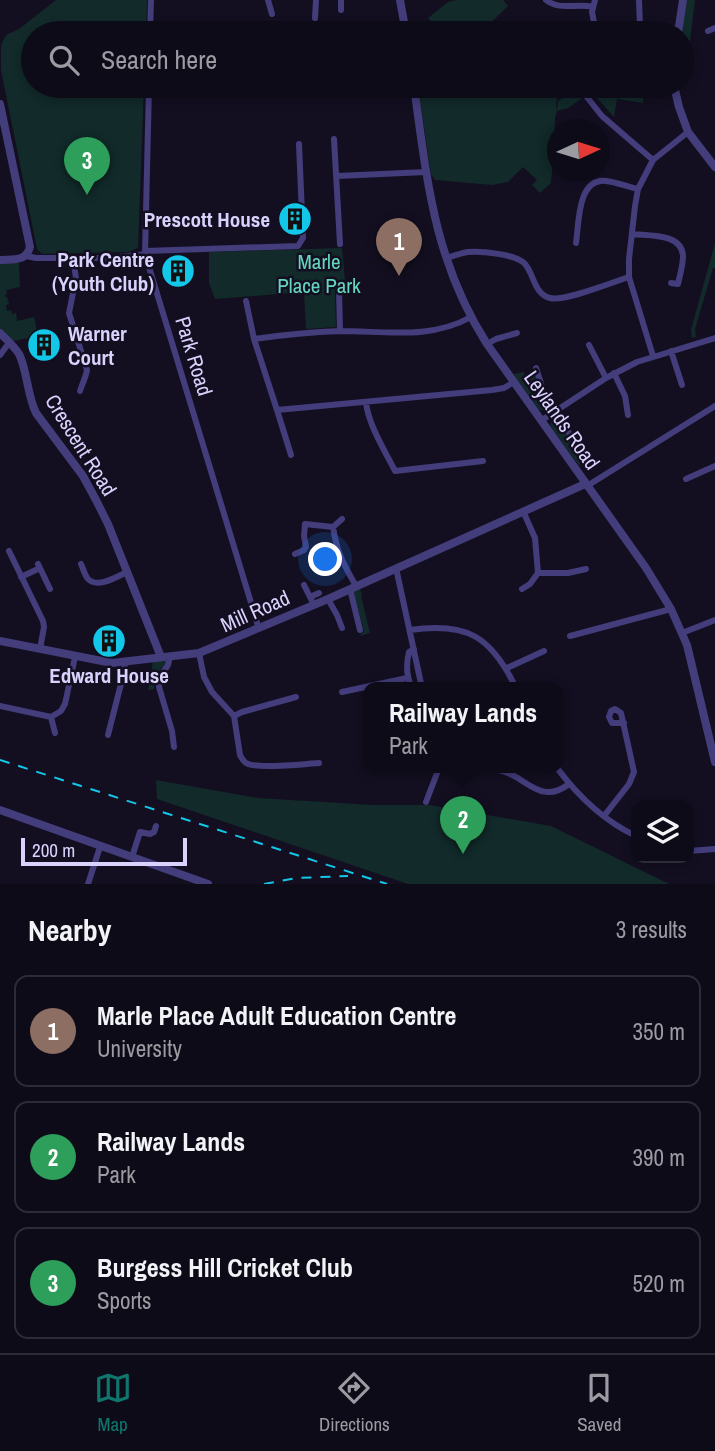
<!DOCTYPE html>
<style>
body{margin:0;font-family:"Archivo Narrow",sans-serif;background:#1c1926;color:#f1f3f6}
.controls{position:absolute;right:21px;bottom:21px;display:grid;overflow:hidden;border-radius:14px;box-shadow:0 4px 10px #0003}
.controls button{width:63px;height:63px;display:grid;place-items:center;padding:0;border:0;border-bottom:2px solid #2e2b38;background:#0e0b19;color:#f1f3f6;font:35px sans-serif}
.compass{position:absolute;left:547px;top:119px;width:63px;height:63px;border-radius:50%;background:#0e0b19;box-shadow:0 4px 10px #0003;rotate:86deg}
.scale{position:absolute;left:21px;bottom:18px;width:166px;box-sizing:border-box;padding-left:7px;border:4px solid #d9d2fc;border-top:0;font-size:19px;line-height:24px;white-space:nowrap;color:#d9d2fc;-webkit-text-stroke:5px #130f21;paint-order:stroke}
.you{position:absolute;left:326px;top:560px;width:24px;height:24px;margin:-18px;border:5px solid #fff;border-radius:50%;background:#1a73e8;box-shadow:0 0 0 10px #1a73e833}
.badge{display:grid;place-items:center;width:46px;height:46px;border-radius:50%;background:#0f766e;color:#fff;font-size:23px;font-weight:700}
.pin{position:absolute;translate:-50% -58px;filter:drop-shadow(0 2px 4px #0008)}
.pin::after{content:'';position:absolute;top:37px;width:24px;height:21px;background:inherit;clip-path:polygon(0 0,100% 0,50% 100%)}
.popup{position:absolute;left:363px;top:682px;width:200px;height:91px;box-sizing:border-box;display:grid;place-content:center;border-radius:14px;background:#0e0b19;filter:drop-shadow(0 2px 5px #0005);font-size:23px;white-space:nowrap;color:#9b9ba2}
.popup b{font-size:26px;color:#f1f3f6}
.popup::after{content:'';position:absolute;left:50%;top:100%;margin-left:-14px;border:14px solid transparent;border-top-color:#0e0b19}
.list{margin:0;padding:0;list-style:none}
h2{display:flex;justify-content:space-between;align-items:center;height:91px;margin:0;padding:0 28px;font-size:30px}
h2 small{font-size:23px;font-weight:400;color:#9b9ba2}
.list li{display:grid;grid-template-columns:46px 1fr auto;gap:21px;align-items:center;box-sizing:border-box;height:112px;margin:0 14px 14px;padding:0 14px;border:2px solid #2e2b38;border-radius:14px}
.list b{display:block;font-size:26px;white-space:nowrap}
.list p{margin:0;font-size:23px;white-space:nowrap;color:#9b9ba2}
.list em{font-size:23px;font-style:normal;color:#9b9ba2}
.icon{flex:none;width:38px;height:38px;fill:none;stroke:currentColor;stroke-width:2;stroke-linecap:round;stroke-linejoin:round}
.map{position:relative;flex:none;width:715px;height:884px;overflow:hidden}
.search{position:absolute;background:#0e0b19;box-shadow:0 4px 10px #0003;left:21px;right:21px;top:21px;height:77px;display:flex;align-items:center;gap:18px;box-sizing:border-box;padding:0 24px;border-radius:38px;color:#9b9ba2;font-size:26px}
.sheet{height:469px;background:#0e0b19}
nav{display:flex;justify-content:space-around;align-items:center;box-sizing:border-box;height:98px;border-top:2px solid #2e2b38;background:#0e0b19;font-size:19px;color:#9b9ba2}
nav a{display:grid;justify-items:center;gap:4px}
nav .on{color:#0f766e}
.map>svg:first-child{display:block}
.green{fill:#122a2a}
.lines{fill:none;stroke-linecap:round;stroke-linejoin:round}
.minor{stroke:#433d7c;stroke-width:6}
.tertiary{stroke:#433d7c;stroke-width:8}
.rail{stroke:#12c7e8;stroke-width:2;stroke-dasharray:10 9;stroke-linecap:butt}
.labels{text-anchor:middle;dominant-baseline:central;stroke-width:5;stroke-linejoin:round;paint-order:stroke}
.poi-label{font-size:21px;font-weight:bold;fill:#d9d2fc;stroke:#130f21;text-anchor:end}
.park-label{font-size:21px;fill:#64d6bf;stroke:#130f21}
.street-label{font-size:21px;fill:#d9d2fc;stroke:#130f21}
</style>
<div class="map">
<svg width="715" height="884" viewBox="0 0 715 884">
<rect width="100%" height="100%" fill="#130f21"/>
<path class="green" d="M 56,0 L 147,0 L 146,33 L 33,33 L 33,86 L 144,86 L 138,248 L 128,252 L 42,254 L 37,249 L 1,70 L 1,45 L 6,35 L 19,29 Z
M 457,0 L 503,0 L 508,6 L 480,33 L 436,33 L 435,26 L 428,18 L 448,2 Z
M 686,0 L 695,0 L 688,58 L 683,62 L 682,67 L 682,33 Z
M 418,86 L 558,86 L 556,106 L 557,110 L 558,101 L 566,96 L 580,98 L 581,99 L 568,108 L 557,111 L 555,118 L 554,147 L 551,183 L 540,193 L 532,185 L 537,180 L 523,167 L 508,182 L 492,185 L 435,180 L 431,174 Z
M 590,93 L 643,97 L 643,103 L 617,99 L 614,117 L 598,99 Z
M 715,243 L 715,268 L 713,268 L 695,329 L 696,337 L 692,338 L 691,330 Z
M 342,248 L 346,291 L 335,292 L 336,327 L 306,329 L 304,292 L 215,299 L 209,283 L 209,252 Z
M 2,263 L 19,263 L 20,287 L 6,290 L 7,294 L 5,295 L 5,297 L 7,297 L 9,304 L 6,305 L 7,311 L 11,310 L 12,314 L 16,313 L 17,321 L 34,317 L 38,336 L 13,341 L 0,328 L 0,264 Z
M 524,372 L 525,377 L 533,375 L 537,377 L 542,394 L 548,408 L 546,411 L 539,410 L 513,374 Z
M 555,419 L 561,423 L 580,459 L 580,467 L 553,430 L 550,425 L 552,421 Z
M 360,589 L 362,594 L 361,596 L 370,633 L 359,636 L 364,631 L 353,591 Z
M 153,661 L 166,661 L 166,663 L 155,676 L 154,689 L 148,690 Z
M 156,780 L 257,798 L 373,805 L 430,805 L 551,826 L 669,884 L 408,884 L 157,799 Z"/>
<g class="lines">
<path class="minor" d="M 268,0 L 272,14
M 341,0 L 341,10
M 546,0 C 560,11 576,3 593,7
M 595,0 L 592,12 L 596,33
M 639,0 L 640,26
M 315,18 L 316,0
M 708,31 L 715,28
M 150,33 L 151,0
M 612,33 L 640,26 L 679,29
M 149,86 L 145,254 L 259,629
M 578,86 L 602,116 L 653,160
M 334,139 L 340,244
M 337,176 L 426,172
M 632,234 C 649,236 682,233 683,256 C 683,265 680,275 678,284 L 671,283
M 576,243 C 579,224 577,178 606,181 C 616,182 628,187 638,189
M 145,251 L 298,246 L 303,238 L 299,144
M 26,256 L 36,258 L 110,258 L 145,254
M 73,258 L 76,278 L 69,313 L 87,370 C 86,377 82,384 80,391
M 446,258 C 453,256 461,253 468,252 C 480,251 517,254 525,264 C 534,274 534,294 550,298 C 564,302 613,282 629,277
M 339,291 L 340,331
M 246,301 L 254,339 L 277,410
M 254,339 C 282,335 311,332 340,331 C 385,331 430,340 471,317
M 487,344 L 496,339 L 517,333
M 589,345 L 606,378
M 671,351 L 682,385
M 0,355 L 9,343
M 653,356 L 629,277 L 629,259 L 635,206 L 638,189 L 653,160 L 688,132
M 536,368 L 544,393 L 562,417 L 569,433 L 587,464
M 614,373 L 625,396 L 628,415
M 366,402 C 368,424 385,451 395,471 L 483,461
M 542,420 L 606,378 L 637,362 L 715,338
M 291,455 L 277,410 L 492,390 L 504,388 L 514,382
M 686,479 L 715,466
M 587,486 L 715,406
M 333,527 L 342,519
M 9,551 L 43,621 L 44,627 L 40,649
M 295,554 L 304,550 L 306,547 L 304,536 L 305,524 L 333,527 C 337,553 343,563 356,586
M 38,564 L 50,589
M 81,564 C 83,568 85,576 88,579 C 98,589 118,576 127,572
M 396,568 L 422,688
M 538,573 L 568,573 L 586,569
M 21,577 L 40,568
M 304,585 L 310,597
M 350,589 L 360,630
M 522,589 L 530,584 L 538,573 L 535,538 L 523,511
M 328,599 L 337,615 L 342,628
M 314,605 L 310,597 L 319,593
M 410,630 C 467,622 491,636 516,688
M 682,633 L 715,620
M 570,636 L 671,609
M 199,653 L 204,677 L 212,692 L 234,716 L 240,755 C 243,760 243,762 248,764 C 261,769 303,764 319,763
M 170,656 L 168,665 L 160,677 L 159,687 L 172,731 L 174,747
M 507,668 L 544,651
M 412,688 C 406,676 406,664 409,652 L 414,649
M 342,692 L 407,678
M 0,706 L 51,717 L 61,711 L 65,704 L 75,657
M 234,716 L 242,712 L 296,697
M 51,717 L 55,733
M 108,735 L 125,668 L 124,661
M 368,736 L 368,739
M 465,768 C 476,770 487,768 498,770 C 525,774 539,807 569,784
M 557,768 C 578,796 604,821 636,836
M 426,802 L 439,768
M 604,816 L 629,784 L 634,772 L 621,713 L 615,709 L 611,711 L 609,717 L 612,723 L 624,723
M 689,851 L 715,849
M 132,857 L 140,832 L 150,834 L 154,832 L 156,826
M 88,884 L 100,847"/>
<path class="tertiary" d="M 400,0 L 406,33
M 678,33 L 683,0
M 414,86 C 427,180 434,261 487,344 L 646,568 L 671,609 L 687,645 L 715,762
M 674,86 L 679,107 L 688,132 L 715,167
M 0,104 L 30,247 C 26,262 13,259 0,260
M 0,333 C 6,339 14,346 19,354 C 27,369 27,395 36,413 L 83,476 L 96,500 L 108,524 L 161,657
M 0,641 L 112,663 L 199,653 L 328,599 L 585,484
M 0,810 L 208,884"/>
<path class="rail" d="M 0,760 L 387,884
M 264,884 L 297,878 L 348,876"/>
</g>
<defs>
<g id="building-disc" transform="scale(1.75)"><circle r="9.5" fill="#12c7e8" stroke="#130f21"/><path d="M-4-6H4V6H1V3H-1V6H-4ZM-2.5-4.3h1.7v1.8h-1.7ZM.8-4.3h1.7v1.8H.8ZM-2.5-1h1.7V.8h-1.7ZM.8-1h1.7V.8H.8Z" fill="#111"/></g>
</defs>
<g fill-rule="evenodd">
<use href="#building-disc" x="295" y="219"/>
<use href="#building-disc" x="178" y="271"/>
<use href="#building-disc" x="44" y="345"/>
<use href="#building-disc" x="109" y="641"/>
</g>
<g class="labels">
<g class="poi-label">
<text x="270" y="219">Prescott House</text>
<text x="154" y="259">Park Centre<tspan x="154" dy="24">(Youth Club)</tspan></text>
<text x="68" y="333" text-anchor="start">Warner<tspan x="68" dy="24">Court</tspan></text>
<text x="109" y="675" text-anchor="middle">Edward House</text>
</g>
<g class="park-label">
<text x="319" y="261">Marle<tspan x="319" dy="24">Place Park</tspan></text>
</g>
<g class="street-label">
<text transform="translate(194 356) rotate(73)">Park Road</text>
<text transform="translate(562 420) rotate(55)">Leylands Road</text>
<text transform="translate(81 445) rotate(58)">Crescent Road</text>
<text transform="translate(255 611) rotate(-24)">Mill Road</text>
</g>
</g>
</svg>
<div class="controls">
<button><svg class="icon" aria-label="layers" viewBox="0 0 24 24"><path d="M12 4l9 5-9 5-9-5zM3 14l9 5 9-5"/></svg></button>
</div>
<svg class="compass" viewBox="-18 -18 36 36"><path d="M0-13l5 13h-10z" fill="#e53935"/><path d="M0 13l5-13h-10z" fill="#9b9ba2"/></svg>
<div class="scale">200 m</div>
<div class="you"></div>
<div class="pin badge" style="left:399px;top:276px;background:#8d6e63">1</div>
<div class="pin badge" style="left:463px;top:854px;background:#2e9e5b">2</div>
<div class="popup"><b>Railway Lands</b>Park</div>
<div class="pin badge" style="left:87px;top:195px;background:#2e9e5b">3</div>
<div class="search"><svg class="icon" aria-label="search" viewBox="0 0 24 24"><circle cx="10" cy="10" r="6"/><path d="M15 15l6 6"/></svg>Search here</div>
</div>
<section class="sheet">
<h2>Nearby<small>3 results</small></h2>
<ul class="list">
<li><span class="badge" style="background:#8d6e63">1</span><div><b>Marle Place Adult Education Centre</b><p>University</p></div><em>350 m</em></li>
<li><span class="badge" style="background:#2e9e5b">2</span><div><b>Railway Lands</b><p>Park</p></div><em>390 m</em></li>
<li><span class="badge" style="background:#2e9e5b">3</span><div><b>Burgess Hill Cricket Club</b><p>Sports</p></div><em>520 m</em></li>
</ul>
</section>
<nav>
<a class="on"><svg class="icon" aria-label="map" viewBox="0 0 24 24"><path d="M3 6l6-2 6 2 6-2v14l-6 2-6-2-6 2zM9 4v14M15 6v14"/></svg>Map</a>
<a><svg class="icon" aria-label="directions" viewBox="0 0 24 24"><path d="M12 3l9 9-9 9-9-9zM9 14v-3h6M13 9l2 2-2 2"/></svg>Directions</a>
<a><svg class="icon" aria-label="saved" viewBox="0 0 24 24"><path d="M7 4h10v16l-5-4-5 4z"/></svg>Saved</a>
</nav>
